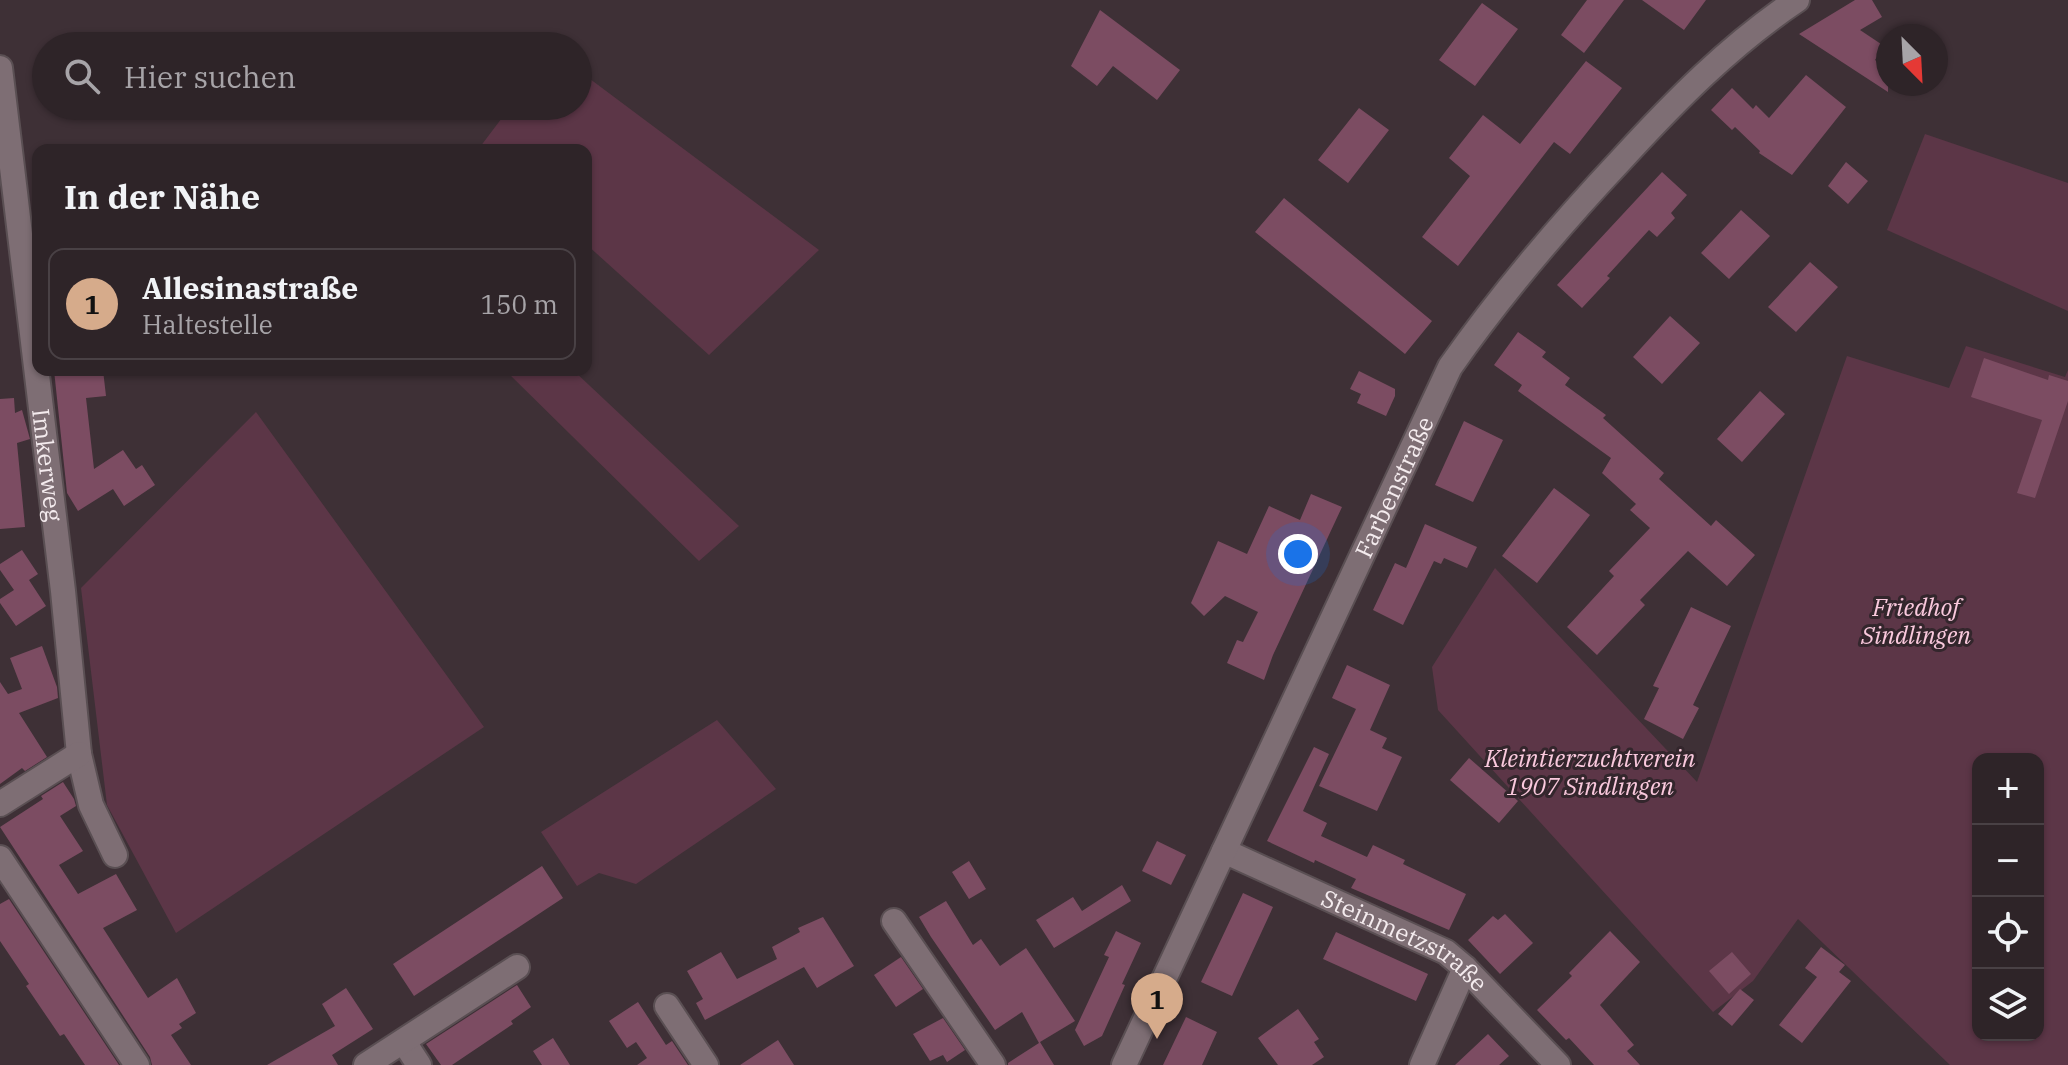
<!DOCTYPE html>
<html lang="de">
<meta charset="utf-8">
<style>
body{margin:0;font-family:"IBM Plex Serif",serif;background:#3a3034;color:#f1f3f6}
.controls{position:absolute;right:24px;bottom:24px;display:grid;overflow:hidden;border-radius:16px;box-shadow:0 2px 6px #0004}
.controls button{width:72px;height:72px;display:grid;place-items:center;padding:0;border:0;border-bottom:2px solid #494145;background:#2e2428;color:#f1f3f6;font:40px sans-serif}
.compass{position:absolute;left:1876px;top:24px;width:72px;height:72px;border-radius:50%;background:#2e2428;box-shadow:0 2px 6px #0004;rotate:156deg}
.you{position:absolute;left:1298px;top:554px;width:28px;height:28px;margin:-20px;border:6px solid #fff;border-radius:50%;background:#1a73e8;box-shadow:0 0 0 12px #1a73e833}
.badge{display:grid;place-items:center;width:52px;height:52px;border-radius:50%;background:#d6ab8b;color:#111;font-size:26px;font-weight:700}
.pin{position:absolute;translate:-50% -66px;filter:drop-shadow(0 2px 4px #0008)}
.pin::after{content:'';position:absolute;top:42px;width:28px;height:24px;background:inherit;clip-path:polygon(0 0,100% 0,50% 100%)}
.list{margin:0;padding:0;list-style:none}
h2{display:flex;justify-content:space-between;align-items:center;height:104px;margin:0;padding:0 32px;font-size:34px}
h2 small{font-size:26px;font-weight:400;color:#a7a4a8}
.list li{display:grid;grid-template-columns:52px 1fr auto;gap:24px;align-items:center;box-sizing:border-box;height:112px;margin:0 16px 16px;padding:0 16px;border:2px solid #494145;border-radius:16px}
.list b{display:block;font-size:30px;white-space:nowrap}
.list p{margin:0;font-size:26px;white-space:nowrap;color:#a7a4a8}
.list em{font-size:26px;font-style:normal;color:#a7a4a8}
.icon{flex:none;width:44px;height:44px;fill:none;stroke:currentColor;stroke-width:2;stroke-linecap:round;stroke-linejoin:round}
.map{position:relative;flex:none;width:2068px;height:1065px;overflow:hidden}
.search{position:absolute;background:#2e2428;box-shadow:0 2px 6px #0004;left:32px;top:32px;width:560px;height:88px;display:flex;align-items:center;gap:20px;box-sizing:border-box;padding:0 28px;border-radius:44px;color:#a7a4a8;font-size:30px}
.panel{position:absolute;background:#2e2428;box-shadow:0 2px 6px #0004;left:32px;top:144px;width:560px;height:232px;border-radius:16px}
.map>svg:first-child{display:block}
.green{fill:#5c3647;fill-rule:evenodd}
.building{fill:#7c4c62}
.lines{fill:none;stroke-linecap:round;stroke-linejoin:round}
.street-casing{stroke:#5a4f53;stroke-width:28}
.secondary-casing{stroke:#5a4f53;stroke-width:28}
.street{stroke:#7e6e74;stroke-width:24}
.secondary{stroke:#7e6e74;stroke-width:24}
.labels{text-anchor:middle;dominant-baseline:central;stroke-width:6;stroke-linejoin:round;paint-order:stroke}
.street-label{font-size:24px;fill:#f4ebee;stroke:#33262c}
.park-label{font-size:24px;font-style:italic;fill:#fac9dd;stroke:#33262c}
</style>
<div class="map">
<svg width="2068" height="1065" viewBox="0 0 2068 1065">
<rect width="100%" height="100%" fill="#3e3036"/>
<path class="green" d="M 578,70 L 819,250 L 709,355 L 586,244 L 586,150 L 483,150 L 480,147 L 511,106 L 578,106 Z
M 1925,134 L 2068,183 L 2068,311 L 1887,230 Z
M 1966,346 L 2065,377 L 2068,370 L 2068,1065 L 1950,1065 L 1798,919 L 1753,981 L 1713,1012 L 1438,710 L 1432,667 L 1495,568 L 1697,782 L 1847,356 L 1949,388 ZM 1978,759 L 2038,759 L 2038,1035 L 1978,1035 Z
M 505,370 L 573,370 L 739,526 L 699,561 Z
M 256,412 L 484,727 L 176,933 L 107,805 L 81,588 Z
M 717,720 L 776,789 L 636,884 L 599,873 L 577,886 L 541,832 Z"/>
<path class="building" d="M 1587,0 L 1624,0 L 1584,53 L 1561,35 Z
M 1642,0 L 1706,0 L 1684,30 Z
M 1855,0 L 1872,0 L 1882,17 L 1860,30 L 1884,46 L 1875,60 L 1888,69 L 1888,92 L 1799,34 Z
M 1482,3 L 1518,29 L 1475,86 L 1439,60 Z
M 1100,10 L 1180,70 L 1157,100 L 1113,66 L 1097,86 L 1071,66 Z
M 1586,61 L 1622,88 L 1570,154 L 1554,142 L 1458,266 L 1422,237 L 1470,176 L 1449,158 L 1483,115 L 1520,144 Z
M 1806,75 L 1846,107 L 1792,175 L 1759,153 L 1760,151 L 1735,127 L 1732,130 L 1711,110 L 1732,88 L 1753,109 L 1756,105 L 1769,118 Z
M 1359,108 L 1389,130 L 1348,183 L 1318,160 Z
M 1846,162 L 1868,181 L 1848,204 L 1828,186 Z
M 1662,172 L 1687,195 L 1671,213 L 1675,218 L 1657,237 L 1649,230 L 1607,276 L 1610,278 L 1582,308 L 1557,285 Z
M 1284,198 L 1432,321 L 1405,354 L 1255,232 Z
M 1741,210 L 1770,236 L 1729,279 L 1701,253 Z
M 1810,262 L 1838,287 L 1796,332 L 1768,307 Z
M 1670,316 L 1700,343 L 1662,384 L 1633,357 Z
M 1518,332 L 1546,352 L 1542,357 L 1570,378 L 1565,385 L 1606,415 L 1603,418 L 1664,473 L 1659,479 L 1711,526 L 1716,520 L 1755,555 L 1727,586 L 1688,551 L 1640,600 L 1645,605 L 1597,655 L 1567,627 L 1614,576 L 1609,571 L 1650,528 L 1630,510 L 1636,504 L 1602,473 L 1611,458 L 1518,391 L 1522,385 L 1494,365 Z
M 1984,358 L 2048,380 L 2049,375 L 2068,381 L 2068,401 L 2035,498 L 2017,493 L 2042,420 L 1971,397 Z
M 54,370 L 103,370 L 106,396 L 86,398 L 94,469 L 123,450 L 136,469 L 142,465 L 155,485 L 124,506 L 113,489 L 78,511 L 67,493 Z
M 1359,371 L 1395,389 L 1395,396 L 1386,416 L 1357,403 L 1361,394 L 1350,389 Z
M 1760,391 L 1785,414 L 1742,462 L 1717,439 Z
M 14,398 L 15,413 L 22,410 L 30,439 L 17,443 L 25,527 L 0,529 L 0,399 Z
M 1464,421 L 1503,440 L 1473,502 L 1435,485 Z
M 1554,488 L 1590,515 L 1537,583 L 1502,556 Z
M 1311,494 L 1342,507 L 1273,655 L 1264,680 L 1227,663 L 1237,640 L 1243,642 L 1258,612 L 1225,596 L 1204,616 L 1191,603 L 1218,541 L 1247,554 L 1269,506 L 1300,520 Z
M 1425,524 L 1477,547 L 1467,568 L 1444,558 L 1441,564 L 1434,561 L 1403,625 L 1373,610 L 1395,563 L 1406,568 Z
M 22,550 L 38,574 L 29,580 L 46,606 L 16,626 L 0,603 L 0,599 L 14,590 L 0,570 L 0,564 Z
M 1691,607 L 1731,626 L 1693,705 L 1699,708 L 1683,739 L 1644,719 L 1659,688 L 1653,686 Z
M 42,646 L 57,687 L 58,698 L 19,713 L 47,757 L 25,771 L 22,768 L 0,784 L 0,682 L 8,694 L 22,689 L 10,658 Z
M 1347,665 L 1390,685 L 1370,730 L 1387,738 L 1382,748 L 1402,757 L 1377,811 L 1319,786 L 1356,709 L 1332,698 Z
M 1314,747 L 1329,754 L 1303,811 L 1327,823 L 1321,836 L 1367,857 L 1373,845 L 1405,860 L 1403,864 L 1466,894 L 1449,930 L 1351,888 L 1356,879 L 1315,860 L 1314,863 L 1267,841 Z
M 1469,758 L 1518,801 L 1499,823 L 1450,780 Z
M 63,782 L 74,799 L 76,806 L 60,816 L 83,851 L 59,865 L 78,894 L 116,874 L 137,910 L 103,928 L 148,998 L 177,978 L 196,1013 L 179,1024 L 182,1028 L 171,1035 L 191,1065 L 152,1065 L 150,1057 L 0,827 L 43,799 L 41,796 Z
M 1157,841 L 1186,855 L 1171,885 L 1142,871 Z
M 969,861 L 986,889 L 969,899 L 952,872 Z
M 542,866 L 563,898 L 414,996 L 393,964 Z
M 1122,885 L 1131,901 L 1054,948 L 1036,920 L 1073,897 L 1082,911 Z
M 1243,893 L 1273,907 L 1232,996 L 1201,982 Z
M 9,899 L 119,1065 L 85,1065 L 64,1034 L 60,1036 L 26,986 L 29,984 L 0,941 L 0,904 Z
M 946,901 L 973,945 L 981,939 L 1000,966 L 1026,948 L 1075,1021 L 1040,1042 L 1054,1065 L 1008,1065 L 1008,1063 L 1039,1043 L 1022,1012 L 995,1030 L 931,937 L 919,917 Z
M 1505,914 L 1533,943 L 1500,974 L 1468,940 L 1493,916 L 1498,920 Z
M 823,917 L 854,966 L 817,988 L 804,967 L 705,1020 L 696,1003 L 703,999 L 687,971 L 721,952 L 737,979 L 777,959 L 772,947 L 800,932 L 798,928 Z
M 1116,931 L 1141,943 L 1122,984 L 1125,985 L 1102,1036 L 1084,1046 L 1075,1030 L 1109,957 L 1104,955 Z
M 1610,931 L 1640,962 L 1600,1005 L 1634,1045 L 1627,1051 L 1640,1065 L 1594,1065 L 1569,1038 L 1566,1040 L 1537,1010 L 1572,976 L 1569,973 Z
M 1336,932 L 1428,974 L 1416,1001 L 1323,959 Z
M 1821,947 L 1845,965 L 1839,972 L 1851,981 L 1802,1043 L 1779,1025 L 1817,977 L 1805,968 Z
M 1732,952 L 1751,974 L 1729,994 L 1709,971 Z
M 901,957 L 923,989 L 896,1007 L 874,975 Z
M 517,985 L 531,1007 L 511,1021 L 513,1024 L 452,1065 L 441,1065 L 426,1044 Z
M 346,988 L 373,1029 L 332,1055 L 338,1065 L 267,1065 L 335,1026 L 322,1004 Z
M 1740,989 L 1754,1000 L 1732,1026 L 1718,1014 Z
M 638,1002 L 666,1045 L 672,1041 L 688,1065 L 637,1065 L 647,1058 L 636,1042 L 627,1048 L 609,1021 Z
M 1298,1009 L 1319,1039 L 1314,1042 L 1324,1057 L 1312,1065 L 1278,1065 L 1258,1038 Z
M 1186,1017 L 1217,1032 L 1202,1065 L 1163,1065 Z
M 943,1018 L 965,1050 L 947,1062 L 943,1055 L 930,1061 L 913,1034 Z
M 1488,1034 L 1509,1056 L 1499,1065 L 1455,1065 Z
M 553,1038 L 570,1065 L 542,1065 L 533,1051 Z
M 778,1040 L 794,1065 L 740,1065 Z"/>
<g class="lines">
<g class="street-casing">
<g id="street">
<path id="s1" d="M 0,68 L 63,591 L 79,754 L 91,805 L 115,855"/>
<path d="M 0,804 L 79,754"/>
<path id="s2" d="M 1224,851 L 1446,952 L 1465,968 L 1558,1065"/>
<path d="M 894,921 L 993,1065"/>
<path d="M 667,1006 L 706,1065"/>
<path d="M 404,1042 L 419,1065"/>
<path d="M 366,1065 L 517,967"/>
<path id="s3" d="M 1124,1065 L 1450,367 C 1502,293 1559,226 1621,160 C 1675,101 1730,45 1797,0"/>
<path d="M 1422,1065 L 1465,968"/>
</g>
</g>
<g class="secondary-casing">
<path id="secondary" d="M 0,858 L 137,1065"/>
</g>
<use href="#street" class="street"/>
<use href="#secondary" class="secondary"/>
</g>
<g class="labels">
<g class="street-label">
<text stroke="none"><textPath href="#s1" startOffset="400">Imkerweg</textPath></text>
<text stroke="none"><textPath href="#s3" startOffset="638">Farbenstraße</textPath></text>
<text stroke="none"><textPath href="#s2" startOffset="202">Steinmetzstraße</textPath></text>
</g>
<g class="park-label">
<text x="1916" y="607">Friedhof<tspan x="1916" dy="28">Sindlingen</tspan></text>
<text x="1590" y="758">Kleintierzuchtverein<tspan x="1590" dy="28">1907 Sindlingen</tspan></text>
</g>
</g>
</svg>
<div class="controls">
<button>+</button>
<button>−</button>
<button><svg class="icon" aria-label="locate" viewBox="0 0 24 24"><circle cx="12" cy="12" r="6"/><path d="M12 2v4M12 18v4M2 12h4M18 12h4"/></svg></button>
<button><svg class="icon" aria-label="layers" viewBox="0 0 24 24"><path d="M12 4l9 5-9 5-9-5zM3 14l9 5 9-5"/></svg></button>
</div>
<svg class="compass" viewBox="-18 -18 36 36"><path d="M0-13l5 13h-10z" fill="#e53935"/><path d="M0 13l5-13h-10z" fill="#a7a4a8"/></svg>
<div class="you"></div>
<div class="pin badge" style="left:1157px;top:1039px">1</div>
<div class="search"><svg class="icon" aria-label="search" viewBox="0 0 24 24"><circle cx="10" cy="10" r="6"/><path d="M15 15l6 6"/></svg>Hier suchen</div>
<section class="panel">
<h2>In der Nähe<small></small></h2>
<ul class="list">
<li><span class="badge">1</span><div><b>Allesinastraße</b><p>Haltestelle</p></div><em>150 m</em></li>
</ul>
</section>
</div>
